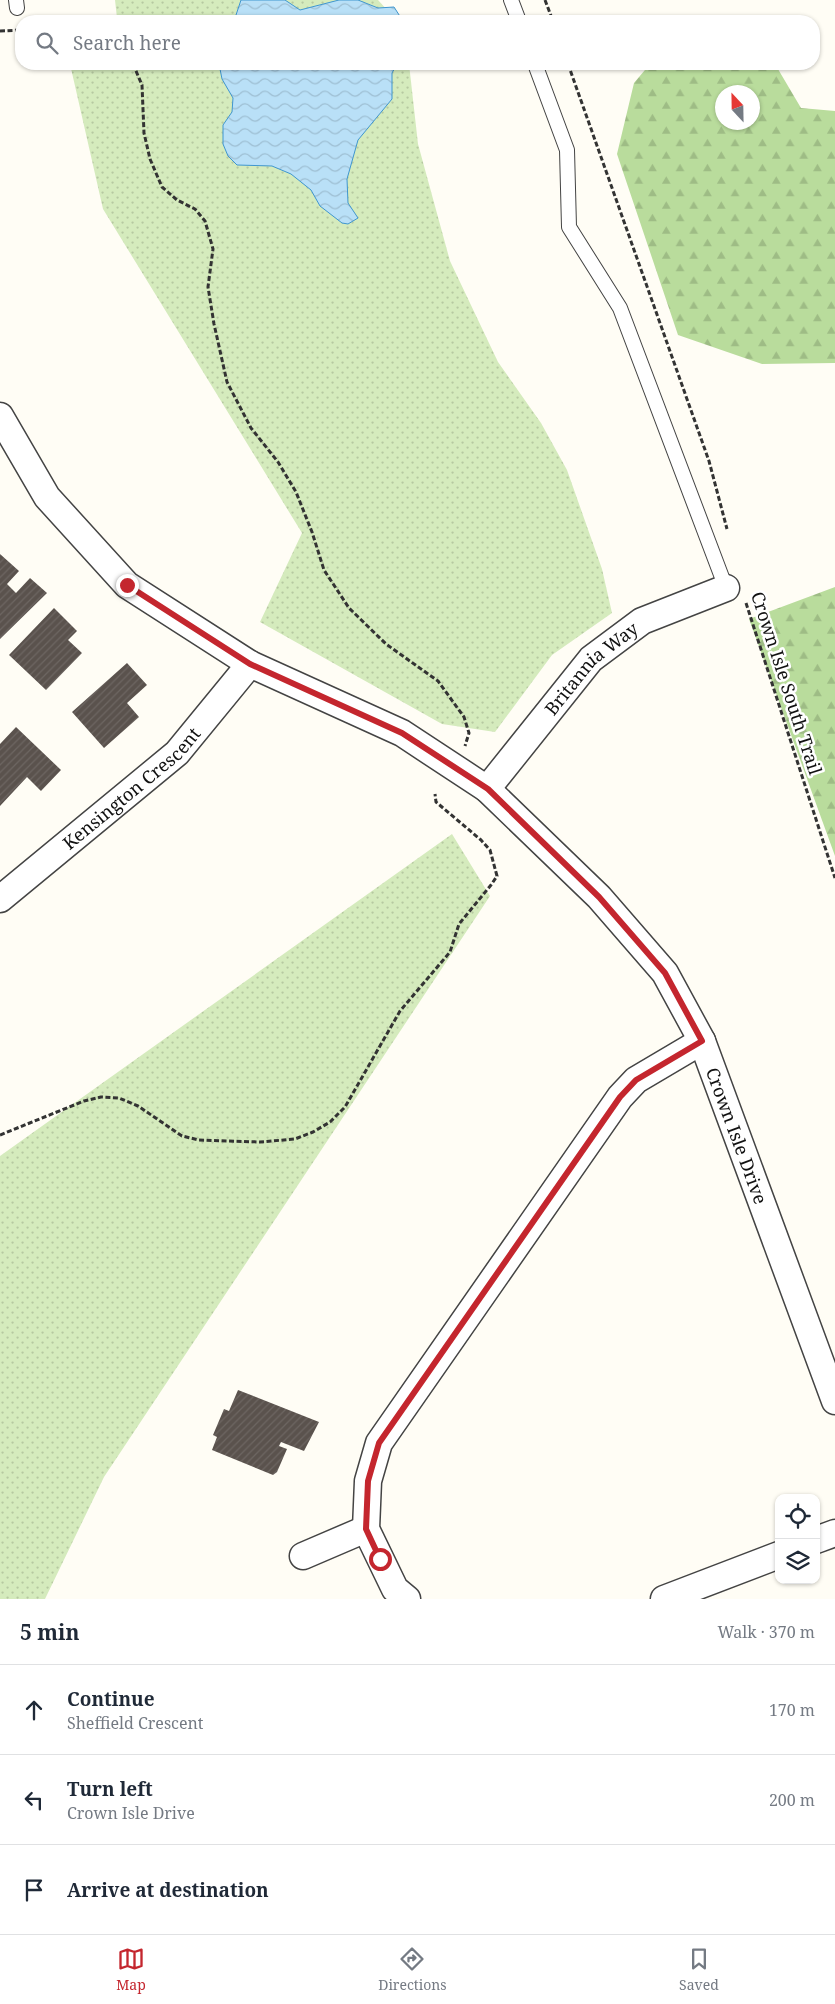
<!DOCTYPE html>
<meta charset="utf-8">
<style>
body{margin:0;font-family:"Noto Serif",serif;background:#f2f2f3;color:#1f2937}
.controls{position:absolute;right:15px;bottom:15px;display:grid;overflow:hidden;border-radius:10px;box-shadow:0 1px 4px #0004}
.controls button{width:45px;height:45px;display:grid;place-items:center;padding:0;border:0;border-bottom:1px solid #e0e1e3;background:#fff;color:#1f2937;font:25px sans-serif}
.compass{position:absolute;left:715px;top:85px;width:45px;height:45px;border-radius:50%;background:#fff;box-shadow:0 1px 4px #0004;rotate:338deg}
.stop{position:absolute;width:15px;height:15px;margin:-11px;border:4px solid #c4262e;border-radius:50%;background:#fff}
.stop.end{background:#c4262e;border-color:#fff;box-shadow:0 1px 5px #0008}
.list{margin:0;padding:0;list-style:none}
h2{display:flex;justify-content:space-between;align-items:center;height:65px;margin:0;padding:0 20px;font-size:21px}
h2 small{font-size:16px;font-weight:400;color:#747a83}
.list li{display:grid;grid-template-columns:32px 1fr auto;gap:15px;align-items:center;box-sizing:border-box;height:90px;padding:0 20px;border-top:1px solid #e0e1e3}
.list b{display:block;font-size:19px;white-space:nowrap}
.list p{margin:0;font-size:16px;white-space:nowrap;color:#747a83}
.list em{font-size:16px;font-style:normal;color:#747a83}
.icon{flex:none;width:28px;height:28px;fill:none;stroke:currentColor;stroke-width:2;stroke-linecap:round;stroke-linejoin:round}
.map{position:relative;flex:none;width:835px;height:1599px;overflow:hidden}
.search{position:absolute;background:#fff;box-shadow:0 1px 4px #0004;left:15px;right:15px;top:15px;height:55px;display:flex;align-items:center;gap:12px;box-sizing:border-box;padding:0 18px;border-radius:20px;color:#747a83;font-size:19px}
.sheet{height:335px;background:#fff}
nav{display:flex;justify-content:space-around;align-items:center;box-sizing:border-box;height:70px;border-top:1px solid #e0e1e3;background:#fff;font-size:14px;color:#747a83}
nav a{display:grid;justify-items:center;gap:2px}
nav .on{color:#c4262e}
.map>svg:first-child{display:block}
.grass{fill:url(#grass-dots)}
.forest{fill:url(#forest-firs);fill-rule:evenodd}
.water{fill:url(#water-waves);stroke:#3f96cf}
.building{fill:url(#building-hatch)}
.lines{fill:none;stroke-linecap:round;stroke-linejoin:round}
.service-casing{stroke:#444;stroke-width:16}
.minor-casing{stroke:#444;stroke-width:29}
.path{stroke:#333;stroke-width:3;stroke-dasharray:5 2.5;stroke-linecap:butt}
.service{stroke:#fff;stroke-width:14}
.minor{stroke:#fff;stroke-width:26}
.route{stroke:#c4262e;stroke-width:6}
.labels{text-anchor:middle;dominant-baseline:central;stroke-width:5;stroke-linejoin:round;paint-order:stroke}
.street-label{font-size:18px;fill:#111;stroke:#fff}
</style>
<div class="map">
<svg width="835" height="1599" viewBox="0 0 835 1599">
<defs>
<pattern id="grass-dots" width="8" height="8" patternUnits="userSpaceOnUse" patternTransform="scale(1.25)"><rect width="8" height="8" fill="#d5ebbd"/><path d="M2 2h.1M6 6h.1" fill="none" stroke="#b6c8a1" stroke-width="1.8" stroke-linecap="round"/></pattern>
<pattern id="forest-firs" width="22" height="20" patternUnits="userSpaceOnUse" patternTransform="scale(1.25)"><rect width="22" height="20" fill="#b9dc9c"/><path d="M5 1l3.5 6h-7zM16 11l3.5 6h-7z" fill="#9ebc85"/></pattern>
<pattern id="water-waves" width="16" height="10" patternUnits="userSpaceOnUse" patternTransform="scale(1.25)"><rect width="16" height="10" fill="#b9e0f7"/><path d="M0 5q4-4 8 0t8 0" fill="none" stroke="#9ebfd3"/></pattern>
<pattern id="building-hatch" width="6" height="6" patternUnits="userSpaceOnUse" patternTransform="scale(1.25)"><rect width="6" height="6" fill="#5a524d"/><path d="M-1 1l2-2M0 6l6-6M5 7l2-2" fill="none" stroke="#6d6662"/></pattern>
</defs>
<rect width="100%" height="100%" fill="#fffdf5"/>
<path class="grass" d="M 115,0 L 378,0 L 389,12 L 394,21 L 110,21 L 117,18 Z
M 70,64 L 409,64 L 418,144 L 450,261 L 498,362 L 541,423 L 567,470 L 602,569 L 612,613 L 552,655 L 495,732 L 442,724 L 260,622 L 302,533 L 103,209 Z
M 452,834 L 490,896 L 104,1477 L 45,1599 L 0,1599 L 0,1156 Z"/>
<path class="forest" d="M 650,64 L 775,64 L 801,108 L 835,111 L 835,363 L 762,364 L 678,335 L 617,154 L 634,83 ZM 752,92 L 752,122 L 722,122 L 722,92 Z
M 835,587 L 835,856 L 749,619 Z"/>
<path class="water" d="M 241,0 L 285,0 L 300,10 L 339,0 L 358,0 L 378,8 L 394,7 L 403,21 L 234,21 Z
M 219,64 L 397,64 L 392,73 L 392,99 L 358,140 L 347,179 L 348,203 L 358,218 L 348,224 L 342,223 L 320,206 L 311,190 L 291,174 L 272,166 L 237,165 L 228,156 L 223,144 L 223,125 L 232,112 L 233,98 L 222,79 Z"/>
<path class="building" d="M 0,554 L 19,571 L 7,584 L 16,593 L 30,578 L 47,593 L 0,639 Z
M 54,608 L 77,631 L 68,640 L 82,653 L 46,690 L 9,655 Z
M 127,663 L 147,685 L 127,703 L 139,717 L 104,748 L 72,712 Z
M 16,727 L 61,770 L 41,791 L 27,777 L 0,806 L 0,744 Z
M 238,1390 L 319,1422 L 304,1451 L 281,1442 L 279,1446 L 287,1449 L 277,1472 L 273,1475 L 212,1450 L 217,1437 L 213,1435 L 224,1409 L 229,1411 Z"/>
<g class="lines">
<g class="service-casing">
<path id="service" d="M 16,0 L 17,8
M 511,0 L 519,21
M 535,64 L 567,150 L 569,227 L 620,308 L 726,588"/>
</g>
<g class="minor-casing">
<g id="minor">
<path id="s1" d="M 0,416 L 47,497 L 127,585 L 250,664 L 402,733 L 487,789 L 599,897 L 665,973 L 702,1041 L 835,1401"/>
<path id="s2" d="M 487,789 L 591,659 L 642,621 L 726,588"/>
<path id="s3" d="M 0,899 L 177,753 L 250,664"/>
<path d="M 816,1540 L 835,1533"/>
<path d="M 303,1556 L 366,1529"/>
<path d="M 407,1599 L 395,1589 L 366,1529 L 368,1481 L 379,1443 L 620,1097 L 636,1080 L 702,1041"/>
<path d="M 664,1599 L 779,1555"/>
</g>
</g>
<path class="path" d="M 545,0 L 553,21
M 0,31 L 21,30
M 133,64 L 142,85 L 144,133 L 150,159 L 162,187 L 177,200 L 195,209 L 205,221 L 213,249 L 208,287 L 214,324 L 227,382 L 251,428 L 278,462 L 296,492 L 312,532 L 324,570 L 349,608 L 386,644 L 438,681 L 464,717 L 469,733 L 465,746
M 568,64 L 709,461 L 727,529
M 746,603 L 835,878
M 0,1135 L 84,1101 L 101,1097 L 119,1098 L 138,1106 L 182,1136 L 199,1140 L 260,1142 L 295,1139 L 313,1132 L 330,1122 L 345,1107 L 400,1011 L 450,952 L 459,924 L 491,885 L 497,876 L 490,850 L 481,840 L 436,802 L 435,794"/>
<use href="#service" class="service"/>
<use href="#minor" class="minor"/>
</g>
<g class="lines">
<path class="route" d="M 127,585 L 250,664 L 402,733 L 488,789 L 599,897 L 665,973 L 702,1041 L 636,1080 L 620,1097 L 379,1443 L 368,1481 L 366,1529 L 380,1559"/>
</g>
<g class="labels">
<g class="street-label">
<text stroke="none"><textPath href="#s2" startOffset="160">Britannia Way</textPath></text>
<text transform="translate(787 683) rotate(72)">Crown Isle South Trail</text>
<text stroke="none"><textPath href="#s3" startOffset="172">Kensington Crescent</textPath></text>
<text stroke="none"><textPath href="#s1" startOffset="1062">Crown Isle Drive</textPath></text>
</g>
</g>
</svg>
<div class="controls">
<button><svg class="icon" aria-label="locate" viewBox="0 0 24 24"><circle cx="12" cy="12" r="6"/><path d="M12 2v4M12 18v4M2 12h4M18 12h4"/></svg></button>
<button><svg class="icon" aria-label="layers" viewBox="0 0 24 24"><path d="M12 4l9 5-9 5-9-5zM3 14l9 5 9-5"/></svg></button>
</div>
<svg class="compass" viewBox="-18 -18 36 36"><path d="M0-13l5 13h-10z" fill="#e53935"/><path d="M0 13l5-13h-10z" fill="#747a83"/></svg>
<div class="stop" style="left:380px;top:1559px"></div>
<div class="stop end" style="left:127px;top:585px"></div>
<div class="search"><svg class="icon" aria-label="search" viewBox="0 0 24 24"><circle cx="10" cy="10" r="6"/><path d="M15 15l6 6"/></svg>Search here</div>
</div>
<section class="sheet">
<h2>5 min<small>Walk · 370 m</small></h2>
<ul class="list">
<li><svg class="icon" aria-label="ahead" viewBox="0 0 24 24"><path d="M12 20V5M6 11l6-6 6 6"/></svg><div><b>Continue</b><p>Sheffield Crescent</p></div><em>170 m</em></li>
<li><svg class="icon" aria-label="left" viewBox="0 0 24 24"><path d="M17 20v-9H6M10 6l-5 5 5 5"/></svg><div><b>Turn left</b><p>Crown Isle Drive</p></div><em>200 m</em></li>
<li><svg class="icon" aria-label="arrive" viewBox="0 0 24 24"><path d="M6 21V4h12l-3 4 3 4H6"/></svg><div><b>Arrive at destination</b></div></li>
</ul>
</section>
<nav>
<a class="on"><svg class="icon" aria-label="map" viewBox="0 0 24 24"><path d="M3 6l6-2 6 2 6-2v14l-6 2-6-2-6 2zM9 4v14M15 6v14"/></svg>Map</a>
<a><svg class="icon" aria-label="directions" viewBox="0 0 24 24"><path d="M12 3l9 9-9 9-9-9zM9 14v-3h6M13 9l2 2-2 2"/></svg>Directions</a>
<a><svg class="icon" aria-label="saved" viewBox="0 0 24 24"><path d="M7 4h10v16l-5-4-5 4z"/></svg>Saved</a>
</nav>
